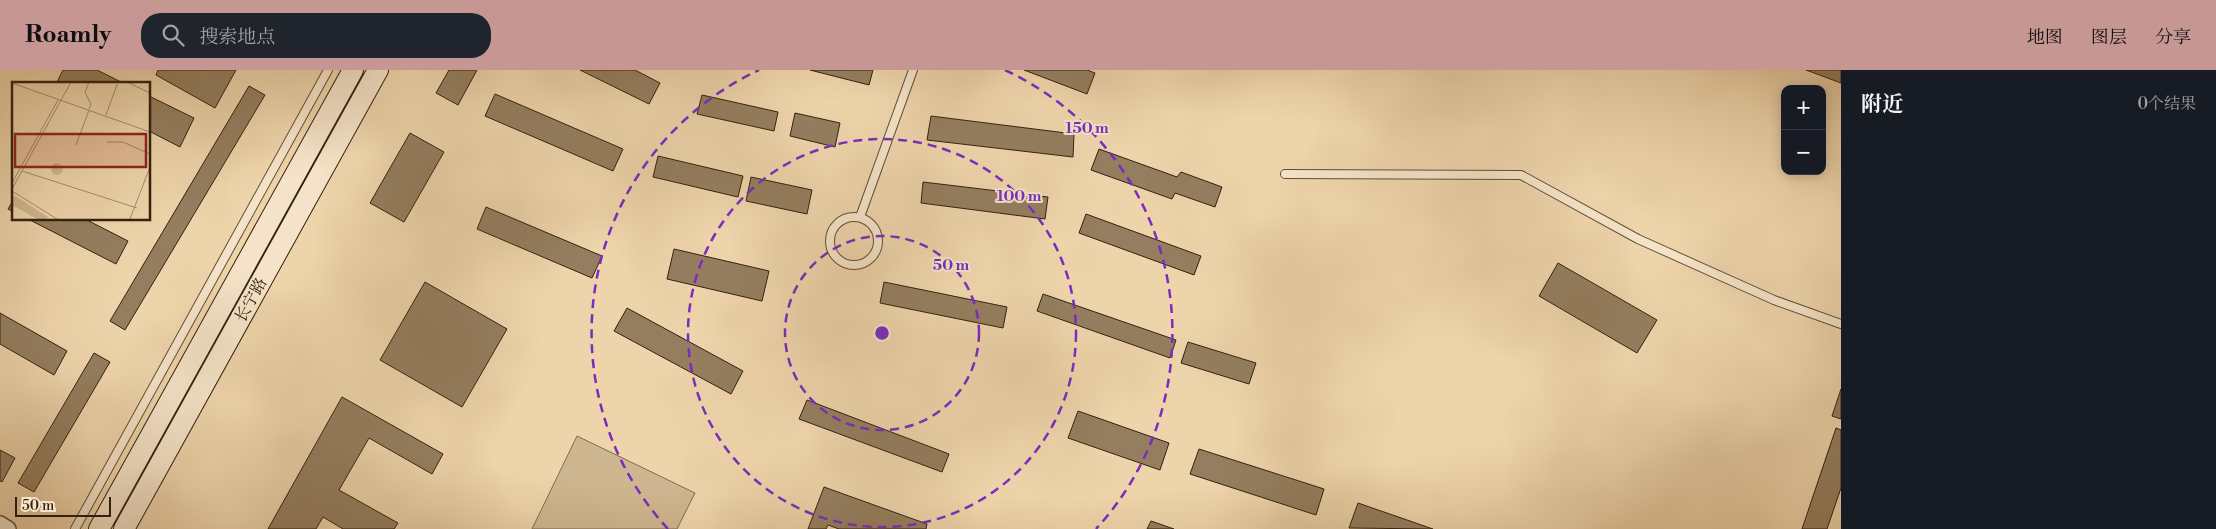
<!DOCTYPE html>
<html lang="zh">
<meta charset="utf-8">
<style>
body{margin:0;font-family:"Libre Bodoni","Noto Serif SC",serif;background:#20242c;color:#f1f3f6}
.controls{position:absolute;right:15px;top:15px;display:grid;overflow:hidden;border-radius:10px;box-shadow:0 2px 12px #0003}
.controls button{width:45px;height:45px;display:grid;place-items:center;padding:0;border:0;border-bottom:1px solid #363941;background:#171b24;color:#f1f3f6;font:25px sans-serif}
.scale{position:absolute;left:15px;bottom:12px;width:96px;box-sizing:border-box;padding-left:5px;border:2px solid #33210d;border-top:0;font-size:14px;line-height:18px;white-space:nowrap;color:#33210d;-webkit-text-stroke:4px #f4e3c8;paint-order:stroke}
.list{margin:0;padding:0;list-style:none}
h2{display:flex;justify-content:space-between;align-items:center;height:65px;margin:0;padding:0 20px;font-size:21px}
h2 small{font-size:16px;font-weight:400;color:#9ea1a6}
.icon{flex:none;width:28px;height:28px;fill:none;stroke:currentColor;stroke-width:2;stroke-linecap:round;stroke-linejoin:round}
.map{position:relative;flex:none;width:1841px;height:459px;overflow:hidden}
header{display:flex;align-items:center;gap:30px;box-sizing:border-box;height:70px;padding:0 25px;background:#c59692;color:#111}
header strong{font-size:24px}
nav{display:flex;gap:28px;margin-inline-start:auto;font-size:18px}
.search{width:350px;height:45px;background:#20242c;display:flex;align-items:center;gap:12px;box-sizing:border-box;padding:0 18px;border-radius:20px;color:#9ea1a6;font-size:19px}
main{display:flex}
aside{flex:1;background:#171b24}
.map>svg:first-child{display:block}
.green{fill:#ceb690;stroke:#806c4e}
.building{fill:#947e5f;stroke:#33210d}
.lines{fill:none;stroke-linecap:round;stroke-linejoin:round}
.lane-casing{stroke:#624e34;stroke-width:10}
.street-casing{stroke:#624e34;stroke-width:18}
.secondary-casing{stroke:#33210d;stroke-width:22}
.lane{stroke:#f4e3c8;stroke-width:8}
.street{stroke:#f4e3c8;stroke-width:15}
.secondary{stroke:#f4e3c8;stroke-width:20}
.ring{fill:none;stroke:#7b2cbf;stroke-width:2.5;stroke-dasharray:9 6}
.labels{text-anchor:middle;dominant-baseline:central;stroke-width:4;stroke-linejoin:round;paint-order:stroke}
.street-label{font-size:16px;fill:#33210d;stroke:#f4e3c8}
.inset-road{fill:none;stroke:#a38c6c;stroke-width:1}
.view{fill:#8f2418;fill-opacity:0.15;stroke:#8f2418;stroke-width:2.5}
.inset-edge{fill:none;stroke:#33210d;stroke-width:2.5}
.centre{fill:#7b2cbf;stroke:#f4e3c8;stroke-width:2.5}
.ring-label{font-size:15px;text-anchor:middle;font-weight:bold;fill:#7b2cbf;stroke:#f4e3c8;stroke-width:4;stroke-linejoin:round;paint-order:stroke}
</style>
<header>
<strong>Roamly</strong>
<div class="search"><svg class="icon" aria-label="search" viewBox="0 0 24 24"><circle cx="10" cy="10" r="6"/><path d="M15 15l6 6"/></svg>搜索地点</div>
<nav><a>地图</a><a>图层</a><a>分享</a></nav>
</header>
<main>
<div class="map">
<svg width="1841" height="459" viewBox="0 0 1841 459">
<rect width="100%" height="100%" fill="#eed4ab"/>
<filter id="stains"><feTurbulence type="fractalNoise" baseFrequency=".004" numOctaves="4"/><feColorMatrix values="0 0 0 0 .2 0 0 0 0 .09 0 0 0 0 .02 0 0 0 .5 -.17"/></filter>
<radialGradient id="worn" r=".72"><stop offset=".6" stop-color="#630" stop-opacity="0"/><stop offset="1" stop-color="#630" stop-opacity=".3"/></radialGradient>
<path class="green" d="M 577,366 L 695,423 L 677,459 L 532,459 Z"/>
<path class="building" d="M 63,0 L 97,0 L 125,14 L 56,14 Z
M 158,0 L 236,0 L 215,38 L 156,5 Z
M 449,0 L 477,0 L 458,35 L 436,23 Z
M 580,0 L 635,0 L 660,13 L 649,34 Z
M 810,0 L 873,0 L 869,15 Z
M 1024,0 L 1087,0 L 1095,3 L 1087,24 Z
M 1806,0 L 1841,0 L 1841,13 Z
M 249,16 L 265,25 L 125,260 L 110,251 Z
M 495,24 L 623,79 L 613,101 L 485,46 Z
M 702,25 L 778,42 L 774,61 L 697,44 Z
M 149,26 L 194,48 L 180,77 L 149,61 Z
M 795,43 L 840,53 L 835,77 L 790,66 Z
M 931,46 L 1074,64 L 1073,87 L 927,70 Z
M 410,63 L 444,82 L 404,152 L 370,133 Z
M 1099,79 L 1177,107 L 1181,102 L 1222,117 L 1215,137 L 1175,123 L 1172,129 L 1091,100 Z
M 658,86 L 743,106 L 738,127 L 653,107 Z
M 751,107 L 812,120 L 807,144 L 746,131 Z
M 923,112 L 1048,127 L 1045,149 L 921,133 Z
M 14,129 L 14,142 L 8,139 Z
M 486,137 L 602,186 L 592,208 L 477,159 Z
M 1086,144 L 1201,186 L 1194,205 L 1079,163 Z
M 28,149 L 85,149 L 128,171 L 116,194 Z
M 674,179 L 769,201 L 762,231 L 667,209 Z
M 1558,193 L 1657,250 L 1637,283 L 1539,226 Z
M 425,212 L 507,259 L 462,337 L 380,290 Z
M 884,212 L 1007,237 L 1003,258 L 880,233 Z
M 1043,224 L 1176,270 L 1170,288 L 1037,241 Z
M 627,238 L 743,301 L 731,324 L 614,261 Z
M 0,243 L 67,281 L 54,305 L 0,274 Z
M 1188,272 L 1256,293 L 1249,314 L 1181,293 Z
M 94,283 L 110,292 L 34,422 L 18,413 Z
M 1841,319 L 1841,349 L 1832,346 Z
M 342,327 L 443,384 L 432,404 L 369,368 L 339,420 L 398,453 L 394,459 L 343,459 L 323,447 L 316,459 L 268,459 Z
M 807,330 L 949,384 L 942,402 L 799,349 Z
M 1078,341 L 1169,373 L 1160,400 L 1068,368 Z
M 1836,358 L 1841,360 L 1841,418 L 1827,459 L 1802,459 Z
M 1199,379 L 1324,419 L 1316,445 L 1190,404 Z
M 0,380 L 15,388 L 2,412 L 0,411 Z
M 824,417 L 927,454 L 926,459 L 839,459 L 828,455 L 826,459 L 808,459 Z
M 1358,433 L 1433,459 L 1349,458 Z
M 1151,451 L 1174,459 L 1147,459 Z"/>
<g class="lines">
<g class="lane-casing">
<path id="lane" d="M 1285,104 L 1521,105 L 1638,169 L 1774,230 L 1841,254
M 860,147 L 913,0
M830 171a24 24 0 1 1 48 0a24 24 0 1 1-48 0Z
M 75,459 L 328,0"/>
</g>
<g class="street-casing">
<path id="street" d="M 0,454 L 8,459"/>
</g>
<g class="secondary-casing">
<path id="secondary" d="M 99,459 L 353,0
M 124,459 L 378,0"/>
</g>
<use href="#lane" class="lane"/>
<use href="#street" class="street"/>
<use href="#secondary" class="secondary"/>
</g>
<g class="ring">
<circle cx="882" cy="263" r="97"/>
<circle cx="882" cy="263" r="194"/>
<path d="M668 459A290 290 0 0 1 759 0M1005 0A290 290 0 0 1 1096 459"/>
</g>
<g class="labels">
<g class="street-label">
<text transform="translate(251 230) rotate(-61)">长宁路</text>
</g>
</g>
<g transform="translate(12 12)">
<rect width="138" height="138" fill="#eed4ab"/>
<path d="M39 87a6 6 0 1 1 12 0a6 6 0 1 1-12 0ZM 3,114 L 36,135 L 35,137 L 25,137 L 2,124 L 0,128 L 0,115 Z" fill="#ceb690"/>
<path class="inset-road" d="M 77,0 L 73,10 L 79,22 L 77,27M 115,0 L 138,11M 0,1 L 138,50M 94,33 L 106,0M 95,60 L 111,60 L 138,72M 64,63 L 77,28M 10,89 L 125,126M 0,101 L 46,18M 0,107 L 59,0M 0,109 L 45,137M 118,137 L 138,85"/>
<path class="view" d="M 3,52 L 134,52 L 134,85 L 3,85 Z"/>
<rect width="138" height="138" class="inset-edge"/>
</g>
<circle cx="882" cy="263" r="8" class="centre"/>
<g class="ring-label">
<text x="1087" y="63">150 m</text>
<text x="1019" y="131">100 m</text>
<text x="951" y="200">50 m</text>
</g>
<rect width="100%" height="100%" filter="url(#stains)"/>
<rect width="100%" height="100%" fill="url(#worn)"/>
</svg>
<div class="controls">
<button>+</button>
<button>−</button>
</div>
<div class="scale">50 m</div>
</div>
<aside>
<h2>附近<small>0个结果</small></h2>
<ul class="list">
</ul>
</aside>
</main>
